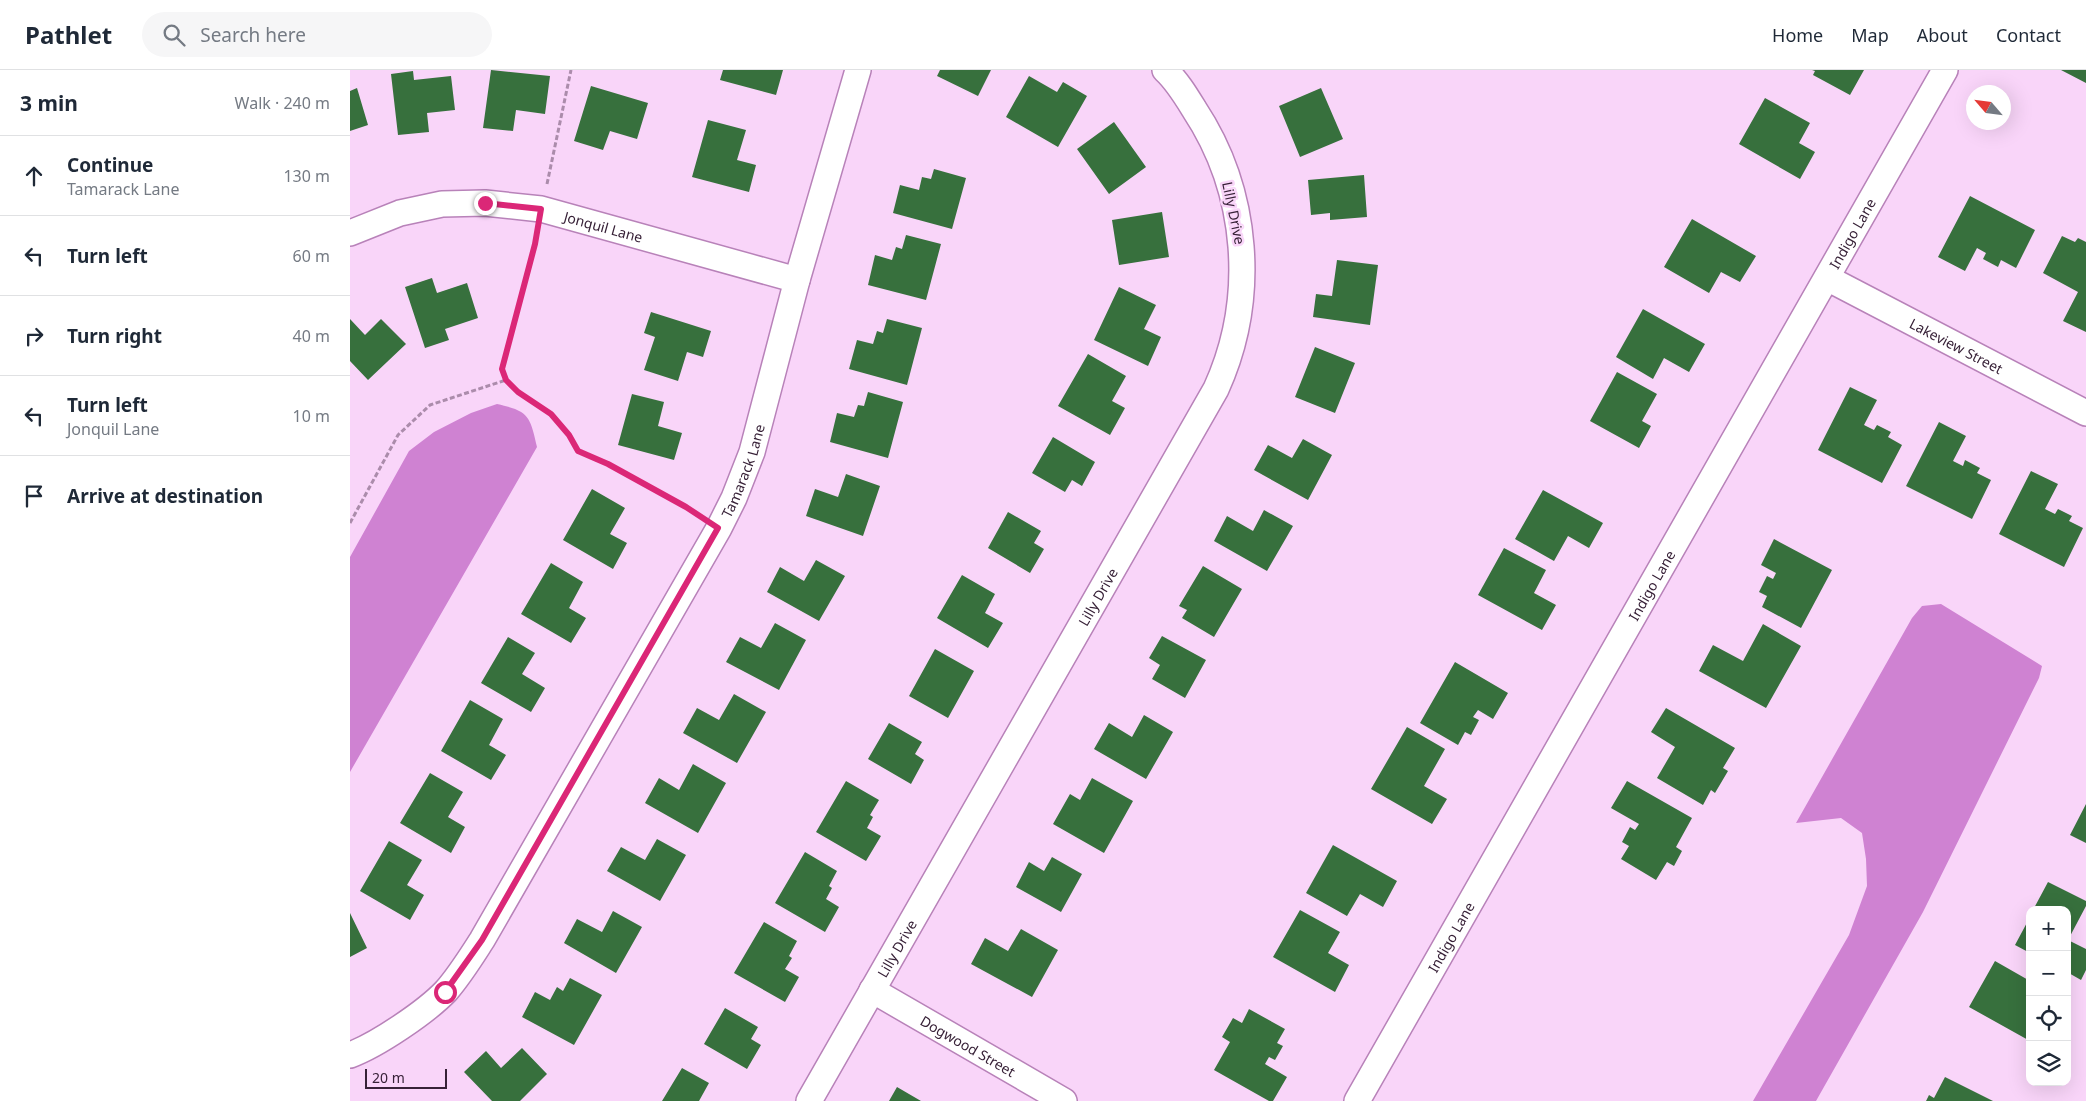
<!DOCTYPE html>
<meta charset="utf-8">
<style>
body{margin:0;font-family:"Noto Sans",sans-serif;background:#f6f6f7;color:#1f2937}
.controls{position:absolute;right:15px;bottom:15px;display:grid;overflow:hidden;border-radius:10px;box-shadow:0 5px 20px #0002}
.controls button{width:45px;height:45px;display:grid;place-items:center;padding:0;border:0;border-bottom:1px solid #e0e1e3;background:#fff;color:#1f2937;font:25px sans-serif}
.compass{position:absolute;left:1616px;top:15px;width:45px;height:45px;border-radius:50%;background:#fff;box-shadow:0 5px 20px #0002;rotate:298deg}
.scale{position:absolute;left:15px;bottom:12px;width:82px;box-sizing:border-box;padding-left:5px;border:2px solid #372137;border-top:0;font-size:14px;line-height:18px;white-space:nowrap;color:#372137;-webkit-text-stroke:4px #f9d5f9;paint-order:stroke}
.stop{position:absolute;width:15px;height:15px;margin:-11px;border:4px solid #db2777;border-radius:50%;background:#fff}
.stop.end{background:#db2777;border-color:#fff;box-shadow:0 1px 5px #0008}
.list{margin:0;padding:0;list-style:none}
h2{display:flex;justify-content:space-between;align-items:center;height:65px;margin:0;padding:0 20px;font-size:21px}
h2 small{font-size:16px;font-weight:400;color:#747a83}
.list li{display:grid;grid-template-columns:32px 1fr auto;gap:15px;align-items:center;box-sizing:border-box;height:80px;padding:0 20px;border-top:1px solid #e0e1e3}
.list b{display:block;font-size:19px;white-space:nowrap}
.list p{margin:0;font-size:16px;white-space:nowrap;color:#747a83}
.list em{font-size:16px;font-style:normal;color:#747a83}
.icon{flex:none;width:28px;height:28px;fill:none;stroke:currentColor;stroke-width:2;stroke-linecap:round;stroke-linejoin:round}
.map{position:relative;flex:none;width:1736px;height:1031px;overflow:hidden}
header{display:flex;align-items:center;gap:30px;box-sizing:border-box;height:70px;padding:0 25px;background:#fff;border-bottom:1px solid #e0e1e3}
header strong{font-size:24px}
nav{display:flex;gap:28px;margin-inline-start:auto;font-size:18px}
.search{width:350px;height:45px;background:#f6f6f7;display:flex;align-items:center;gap:12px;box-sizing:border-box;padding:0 18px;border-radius:28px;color:#747a83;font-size:19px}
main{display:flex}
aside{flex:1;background:#fff}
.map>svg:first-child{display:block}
.water{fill:#cf82d2}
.building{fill:#37703d}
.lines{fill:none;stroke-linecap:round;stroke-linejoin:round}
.minor-casing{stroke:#b882b9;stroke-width:28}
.path{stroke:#ab8cab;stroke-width:3;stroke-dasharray:5 2.5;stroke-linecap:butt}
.minor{stroke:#fff;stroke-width:25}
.route{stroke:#db2777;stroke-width:6}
.labels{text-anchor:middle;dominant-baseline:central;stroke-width:5;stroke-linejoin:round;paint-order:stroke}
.street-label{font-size:14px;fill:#372137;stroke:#f9d5f9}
</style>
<header>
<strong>Pathlet</strong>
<div class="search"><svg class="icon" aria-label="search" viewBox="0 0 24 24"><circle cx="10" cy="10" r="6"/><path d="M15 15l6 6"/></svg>Search here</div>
<nav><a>Home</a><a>Map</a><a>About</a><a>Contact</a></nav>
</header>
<main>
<aside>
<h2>3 min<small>Walk · 240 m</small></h2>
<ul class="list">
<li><svg class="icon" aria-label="ahead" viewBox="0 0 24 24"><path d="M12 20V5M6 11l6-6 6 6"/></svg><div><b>Continue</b><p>Tamarack Lane</p></div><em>130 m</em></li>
<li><svg class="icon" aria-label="left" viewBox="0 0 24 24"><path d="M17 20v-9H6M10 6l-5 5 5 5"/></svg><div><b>Turn left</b></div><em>60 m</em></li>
<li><svg class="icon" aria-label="right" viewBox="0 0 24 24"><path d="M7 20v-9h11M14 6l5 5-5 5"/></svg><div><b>Turn right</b></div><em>40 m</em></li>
<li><svg class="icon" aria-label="left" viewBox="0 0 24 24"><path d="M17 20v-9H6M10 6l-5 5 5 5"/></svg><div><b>Turn left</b><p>Jonquil Lane</p></div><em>10 m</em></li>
<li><svg class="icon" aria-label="arrive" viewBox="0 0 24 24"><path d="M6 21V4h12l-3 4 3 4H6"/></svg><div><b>Arrive at destination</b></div></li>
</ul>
</aside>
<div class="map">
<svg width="1736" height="1031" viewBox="0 0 1736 1031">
<rect width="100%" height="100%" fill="#f9d5f9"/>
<path class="water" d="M 147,334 C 179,341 180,346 187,377 L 0,702 L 0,487 L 59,381 L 84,362 L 121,343 Z
M 1591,534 L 1692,596 L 1689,608 L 1573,842 L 1466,1031 L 1403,1031 L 1499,865 L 1517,816 L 1516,789 L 1512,763 L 1491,748 L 1446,753 L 1562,548 L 1572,536 Z"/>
<path class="building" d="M 141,0 L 200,6 L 195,44 L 166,40 L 163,61 L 133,58 Z
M 373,0 L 433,0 L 426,25 L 370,10 Z
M 590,0 L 641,0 L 628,26 L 587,6 Z
M 1462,0 L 1514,0 L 1500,25 L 1463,5 L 1465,1 Z
M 1711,0 L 1736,0 L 1736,13 Z
M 63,1 L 64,10 L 101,6 L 105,40 L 77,43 L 79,62 L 48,65 L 41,4 Z
M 679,6 L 707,22 L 713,12 L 737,26 L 708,77 L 656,47 Z
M 241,16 L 298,33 L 287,69 L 260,61 L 253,80 L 224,71 Z
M 7,18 L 18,55 L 0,61 L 0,21 Z
M 971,18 L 993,69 L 950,87 L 929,36 Z
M 1415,28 L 1460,53 L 1449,73 L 1465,82 L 1450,109 L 1389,74 Z
M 358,50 L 396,60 L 387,90 L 406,95 L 399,122 L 342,107 Z
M 764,52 L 796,97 L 759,124 L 727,79 Z
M 584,99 L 616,108 L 602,159 L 543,143 L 550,115 L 569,120 L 572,107 L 581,109 Z
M 1014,105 L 1017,147 L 980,150 L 980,143 L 961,145 L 958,110 Z
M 1620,126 L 1685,160 L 1666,198 L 1651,190 L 1648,197 L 1633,189 L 1636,183 L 1627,178 L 1615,201 L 1588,187 Z
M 812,142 L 819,187 L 769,195 L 762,150 Z
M 1342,149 L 1406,186 L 1390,212 L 1371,202 L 1359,223 L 1314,197 Z
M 556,165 L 591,174 L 576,230 L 518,215 L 525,185 L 542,190 L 546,177 L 552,179 Z
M 1712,166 L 1725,172 L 1728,168 L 1736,172 L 1736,262 L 1713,251 L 1728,222 L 1693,203 Z
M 987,190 L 1028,195 L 1020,255 L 963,247 L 966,224 L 982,226 Z
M 82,208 L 87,223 L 117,213 L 128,248 L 95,259 L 99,270 L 75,278 L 55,217 Z
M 769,217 L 806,235 L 794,259 L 811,267 L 798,296 L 744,270 Z
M 1293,239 L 1355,274 L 1339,302 L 1314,288 L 1303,309 L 1266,287 Z
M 301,242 L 361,261 L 353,287 L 337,282 L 328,311 L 294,300 L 305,267 L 294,263 Z
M 0,249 L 15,265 L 31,249 L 56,274 L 18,310 L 0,291 Z
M 537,249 L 572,258 L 557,315 L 499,299 L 507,270 L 523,274 L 527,261 L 533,263 Z
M 965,277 L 1005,293 L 985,343 L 945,327 Z
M 738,284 L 776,306 L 762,331 L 775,338 L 760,365 L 708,336 Z
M 1267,302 L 1307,324 L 1292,351 L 1301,356 L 1289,378 L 1240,351 Z
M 1500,317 L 1527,330 L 1514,355 L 1524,360 L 1527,355 L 1541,362 L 1538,367 L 1552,375 L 1532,413 L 1468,380 Z
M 518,322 L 553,332 L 538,388 L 480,372 L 487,343 L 504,347 L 508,335 L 514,336 Z
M 282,324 L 314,332 L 308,356 L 332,363 L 324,390 L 268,375 Z
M 1589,352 L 1616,366 L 1603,391 L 1613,396 L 1615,390 L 1630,398 L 1627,403 L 1641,410 L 1622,449 L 1556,416 Z
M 703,367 L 745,392 L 732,416 L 722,410 L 715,422 L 682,403 Z
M 953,369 L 982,385 L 958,430 L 904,400 L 918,375 L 942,388 Z
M 1681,401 L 1708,414 L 1695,439 L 1705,444 L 1708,439 L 1722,446 L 1719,451 L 1733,458 L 1714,497 L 1649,464 Z
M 496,404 L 530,416 L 513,466 L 456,446 L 465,419 L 488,427 Z
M 242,419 L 275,438 L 260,464 L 277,473 L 263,499 L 213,470 Z
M 1193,420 L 1253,453 L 1239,478 L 1218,466 L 1204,491 L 1165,469 Z
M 914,440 L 943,456 L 917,501 L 864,471 L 877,446 L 903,461 Z
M 658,442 L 691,461 L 684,473 L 694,479 L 680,503 L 638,478 Z
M 1424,469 L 1482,500 L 1451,558 L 1412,537 L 1417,526 L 1409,522 L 1417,506 L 1423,509 L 1426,503 L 1411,495 Z
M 1154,478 L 1196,500 L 1184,523 L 1206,535 L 1192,560 L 1128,525 Z
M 466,490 L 495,506 L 469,551 L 417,522 L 430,497 L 454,511 Z
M 201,493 L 233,512 L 219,538 L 236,548 L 221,573 L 171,544 Z
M 853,496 L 892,519 L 864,567 L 832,548 L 837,540 L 829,536 Z
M 612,505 L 645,524 L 635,543 L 653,553 L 638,578 L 587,548 Z
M 425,553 L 456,570 L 429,620 L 376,592 L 390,567 L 411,578 Z
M 1413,554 L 1451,576 L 1416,638 L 1349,601 L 1363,575 L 1393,591 Z
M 812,566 L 856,590 L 835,628 L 802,609 L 810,595 L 799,588 Z
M 158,567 L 185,583 L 172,604 L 195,618 L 181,642 L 131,613 Z
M 585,579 L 624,601 L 598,648 L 559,626 Z
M 1105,592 L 1158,623 L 1143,649 L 1128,640 L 1123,647 L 1129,650 L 1121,665 L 1115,662 L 1108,675 L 1070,653 Z
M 384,624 L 416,642 L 387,693 L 333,663 L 347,638 L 369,650 Z
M 120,630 L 153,649 L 139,675 L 156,685 L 141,710 L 91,681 Z
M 1316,638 L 1385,678 L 1373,698 L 1378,701 L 1365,723 L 1361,720 L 1353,735 L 1307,708 L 1325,677 L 1301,662 Z
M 794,645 L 823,662 L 796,709 L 744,679 L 759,653 L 782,667 Z
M 539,653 L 572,672 L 565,684 L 574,690 L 561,714 L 518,689 Z
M 1057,657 L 1095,679 L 1074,716 L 1097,729 L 1082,754 L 1021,719 Z
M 343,694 L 376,713 L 348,763 L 295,733 L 309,708 L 329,720 Z
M 80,703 L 113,722 L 98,747 L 115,757 L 101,783 L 50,753 Z
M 742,708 L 783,731 L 754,783 L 703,754 L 720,724 L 730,730 Z
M 496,711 L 529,730 L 520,745 L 523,747 L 517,758 L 531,766 L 516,791 L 466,762 Z
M 1277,711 L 1342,748 L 1326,777 L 1332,781 L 1324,796 L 1317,792 L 1306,810 L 1271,789 L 1279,776 L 1272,772 L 1280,757 L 1285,760 L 1289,754 L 1261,738 Z
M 1736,734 L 1736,773 L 1720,765 Z
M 307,769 L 336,785 L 310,831 L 257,801 L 271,777 L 295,790 Z
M 39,771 L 72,790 L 57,815 L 74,825 L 60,850 L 10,821 Z
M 983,775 L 1047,811 L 1033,837 L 1010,824 L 997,846 L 956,823 Z
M 455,782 L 487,801 L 479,816 L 482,818 L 476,829 L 489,837 L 475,862 L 425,833 Z
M 702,787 L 732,804 L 711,842 L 666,817 L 679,792 L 694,801 Z
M 1698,812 L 1736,831 L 1736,836 L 1718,870 L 1736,879 L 1736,900 L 1731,910 L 1717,902 L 1717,840 L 1683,840 Z
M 950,840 L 990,862 L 978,883 L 999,895 L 985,922 L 923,887 Z
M 263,841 L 292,857 L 266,903 L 214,873 L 227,849 L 252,862 Z
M 0,843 L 17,878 L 0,887 Z
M 1680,847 L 1680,883 L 1665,875 Z
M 414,852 L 447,871 L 439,886 L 442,888 L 435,899 L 449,907 L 435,932 L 384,903 Z
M 671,859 L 708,880 L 682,927 L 621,894 L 635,868 L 658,881 Z
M 1645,891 L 1680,911 L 1680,932 L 1678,935 L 1680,936 L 1680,971 L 1619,937 Z
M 220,908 L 252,925 L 224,975 L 172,947 L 185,922 L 200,930 L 207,917 L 213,921 Z
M 375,938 L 408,957 L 401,969 L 411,975 L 397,999 L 354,974 Z
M 899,939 L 935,959 L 927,973 L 933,976 L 925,990 L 919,987 L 915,994 L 937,1007 L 923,1031 L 919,1031 L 864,1000 L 880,972 L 872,967 L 883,948 L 892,953 Z
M 172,978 L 197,1004 L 170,1031 L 142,1031 L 114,1002 L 136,981 L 151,998 Z
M 332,998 L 359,1013 L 349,1031 L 312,1031 Z
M 1595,1007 L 1643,1031 L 1576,1031 L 1579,1025 L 1584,1028 Z
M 547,1017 L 571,1031 L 539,1031 Z"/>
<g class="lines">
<g class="minor-casing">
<g id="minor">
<path id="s1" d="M 0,163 L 50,143 L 92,134 L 135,133 L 191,139 L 447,210"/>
<path id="s2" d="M 1477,208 L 1736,343"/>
<path id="s3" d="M 522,920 L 714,1031"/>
<path id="s4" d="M 0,985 C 27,975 76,942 96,921 C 110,905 121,887 132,870 L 369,458 L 384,428 L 402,382 L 447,210 L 508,0"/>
<path id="s5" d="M 459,1031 L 866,319 C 907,229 899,122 844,39 C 836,26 827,11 815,0"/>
<path id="s6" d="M 1007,1031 L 1595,0"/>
</g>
</g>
<path class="path" d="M 197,114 L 221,0
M 187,164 L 152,299 L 156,310 L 168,322 L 201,344 L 219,365 L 228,381 L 258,394 L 347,444
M 0,453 L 48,365 L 80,335 L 156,310"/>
<use href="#minor" class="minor"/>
</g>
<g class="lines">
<path class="route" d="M 95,922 L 132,870 L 368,458 L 336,437 L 258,394 L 228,381 L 219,365 L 201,344 L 168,322 L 156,310 L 152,299 L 185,174 L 191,139 L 135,133"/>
</g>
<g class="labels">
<g class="street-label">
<text transform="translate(884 143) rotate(78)">Lilly Drive</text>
<text stroke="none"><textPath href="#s1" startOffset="261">Jonquil Lane</textPath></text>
<text stroke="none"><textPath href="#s6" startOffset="999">Indigo Lane</textPath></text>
<text stroke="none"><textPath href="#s2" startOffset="146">Lakeview Street</textPath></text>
<text stroke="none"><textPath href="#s4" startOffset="716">Tamarack Lane</textPath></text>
<text stroke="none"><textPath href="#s6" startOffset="594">Indigo Lane</textPath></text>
<text stroke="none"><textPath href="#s5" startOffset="581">Lilly Drive</textPath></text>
<text stroke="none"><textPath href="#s6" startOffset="189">Indigo Lane</textPath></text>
<text stroke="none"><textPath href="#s5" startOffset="176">Lilly Drive</textPath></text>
<text stroke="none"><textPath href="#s3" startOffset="111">Dogwood Street</textPath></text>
</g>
</g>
</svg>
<div class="controls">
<button>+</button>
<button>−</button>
<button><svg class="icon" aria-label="locate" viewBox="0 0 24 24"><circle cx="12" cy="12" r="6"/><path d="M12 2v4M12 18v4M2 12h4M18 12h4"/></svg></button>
<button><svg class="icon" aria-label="layers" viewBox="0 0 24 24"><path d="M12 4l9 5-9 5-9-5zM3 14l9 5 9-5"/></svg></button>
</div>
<svg class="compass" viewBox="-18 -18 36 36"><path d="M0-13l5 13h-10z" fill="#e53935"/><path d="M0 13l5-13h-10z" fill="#747a83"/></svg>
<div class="scale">20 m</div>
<div class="stop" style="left:95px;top:922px"></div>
<div class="stop end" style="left:135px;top:133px"></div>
</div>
</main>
